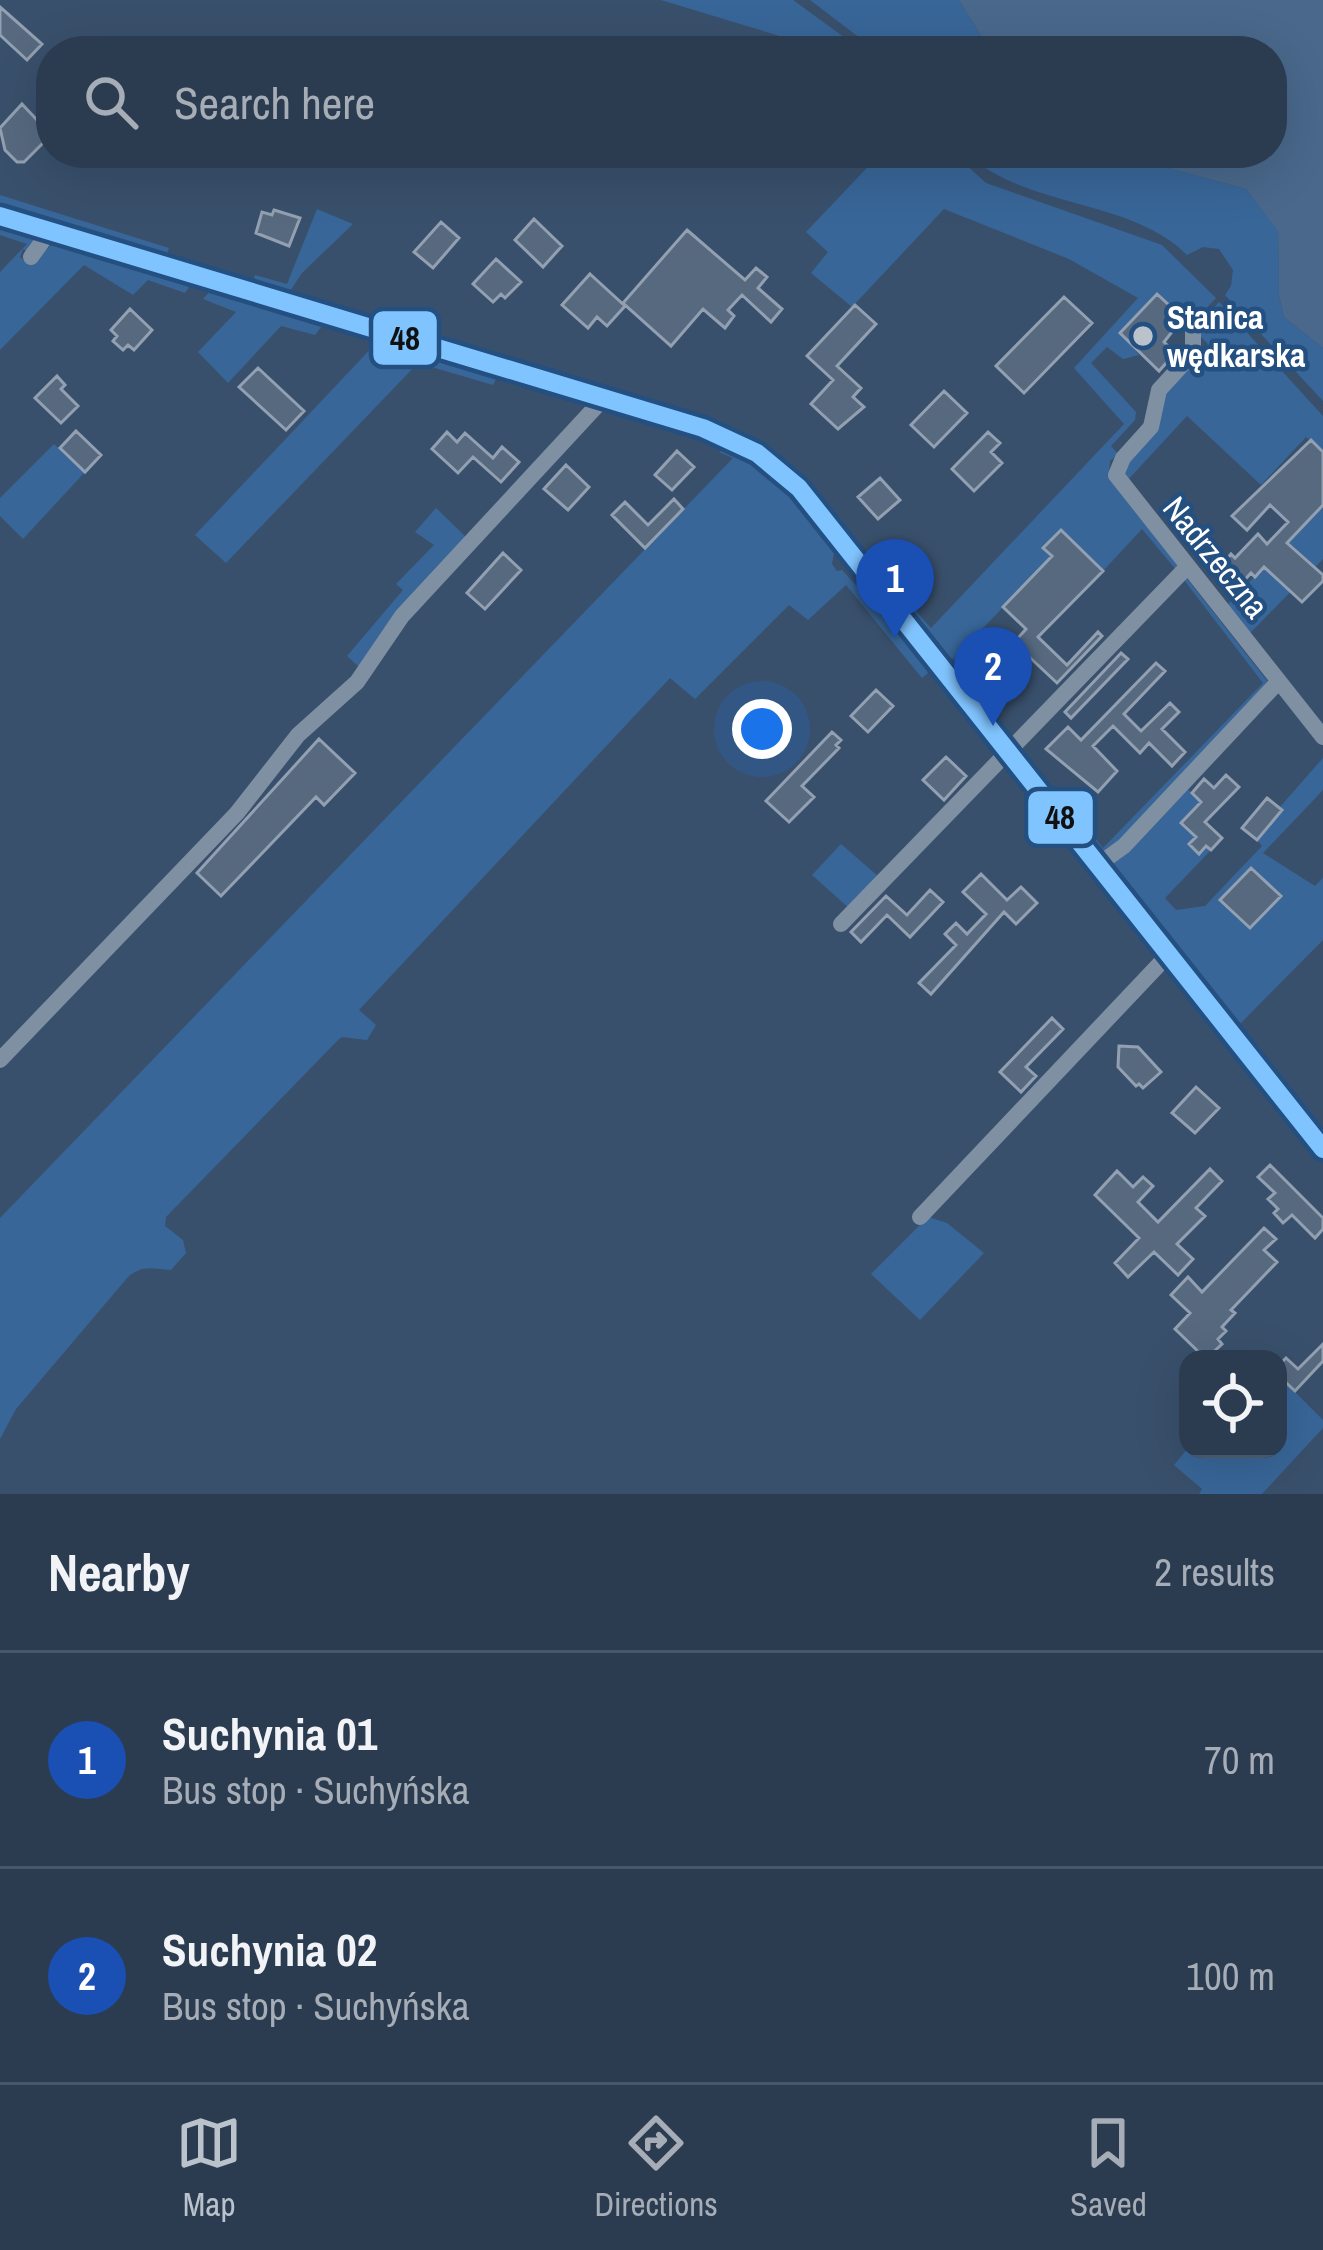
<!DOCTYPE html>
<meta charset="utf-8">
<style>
body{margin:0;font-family:"Archivo Narrow",sans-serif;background:#334358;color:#f1f3f6}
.controls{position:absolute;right:36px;bottom:36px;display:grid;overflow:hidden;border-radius:24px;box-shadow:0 12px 48px #0002}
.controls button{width:108px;height:108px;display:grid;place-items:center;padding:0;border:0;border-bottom:3px solid #475668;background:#2b3c51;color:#f1f3f6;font:60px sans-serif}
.you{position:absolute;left:762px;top:729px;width:42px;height:42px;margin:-30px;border:9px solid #fff;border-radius:50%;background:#1a73e8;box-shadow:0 0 0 18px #1a73e833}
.badge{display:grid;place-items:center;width:78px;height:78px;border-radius:50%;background:#bac2cc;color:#fff;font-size:39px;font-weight:700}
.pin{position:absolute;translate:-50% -99px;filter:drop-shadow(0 3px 6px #0008)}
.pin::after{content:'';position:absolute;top:63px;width:42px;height:36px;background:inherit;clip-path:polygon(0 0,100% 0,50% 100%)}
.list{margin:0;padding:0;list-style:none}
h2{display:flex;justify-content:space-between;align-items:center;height:156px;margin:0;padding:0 48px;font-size:51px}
h2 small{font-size:39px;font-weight:400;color:#a6adb7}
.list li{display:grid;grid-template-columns:78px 1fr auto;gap:36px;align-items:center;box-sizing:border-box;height:216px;padding:0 48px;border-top:3px solid #475668}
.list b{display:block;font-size:45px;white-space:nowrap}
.list p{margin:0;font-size:39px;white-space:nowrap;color:#a6adb7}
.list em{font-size:39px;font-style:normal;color:#a6adb7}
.icon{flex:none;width:66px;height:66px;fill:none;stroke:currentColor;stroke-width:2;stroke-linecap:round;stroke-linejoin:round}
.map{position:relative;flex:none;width:1323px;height:1494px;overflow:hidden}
.search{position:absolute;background:#2b3c51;box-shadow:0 12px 48px #0002;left:36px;right:36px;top:36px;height:132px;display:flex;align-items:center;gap:30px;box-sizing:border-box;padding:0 42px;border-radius:48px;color:#a6adb7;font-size:45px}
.sheet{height:588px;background:#2b3c51}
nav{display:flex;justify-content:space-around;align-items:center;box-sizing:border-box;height:168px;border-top:3px solid #475668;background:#2b3c51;font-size:33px;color:#a6adb7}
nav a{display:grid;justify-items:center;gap:6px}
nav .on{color:#bac2cc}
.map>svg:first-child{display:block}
.green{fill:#386698}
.water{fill:#49688b}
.building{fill:#56697f;stroke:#92a0b1;stroke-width:3}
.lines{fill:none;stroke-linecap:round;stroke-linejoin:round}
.minor{stroke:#7f90a2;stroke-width:16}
.bus-1-casing{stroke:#244f81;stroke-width:27}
.bus-1{stroke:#80c4ff;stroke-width:18}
.poi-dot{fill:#bac2cc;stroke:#244f81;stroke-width:4.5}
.labels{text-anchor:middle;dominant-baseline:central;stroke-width:9;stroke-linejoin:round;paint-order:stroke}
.poi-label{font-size:33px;font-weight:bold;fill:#fff;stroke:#244f81;text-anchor:start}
.street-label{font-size:33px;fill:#fff;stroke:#244f81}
.line-badge{stroke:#244f81;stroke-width:4.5}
.pale-badge-label{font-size:33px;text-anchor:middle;font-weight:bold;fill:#111}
</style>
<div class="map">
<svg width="1323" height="1494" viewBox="0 0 1323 1494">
<rect width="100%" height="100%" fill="#39506c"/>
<path class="green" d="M 661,0 L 793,0 L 863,51 L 829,51 Z
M 810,0 L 959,0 L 990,51 L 877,51 Z
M 881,153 L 953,153 L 986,183 L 1162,245 L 1216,298 L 1195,320 L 1185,321 L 1157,295 L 1121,333 L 1139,355 L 1123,359 L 1107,347 L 1091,363 L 1136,412 L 1135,420 L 1111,446 L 1118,454 L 1110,461 L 1109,473 L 1178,566 L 1177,571 L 1142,529 L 1103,571 L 1060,530 L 1043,547 L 1052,557 L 950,662 L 898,597 L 905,592 L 903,597 L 931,628 L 1124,424 L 1074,368 L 1138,298 L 1069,259 L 944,209 L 852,307 L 811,273 L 828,252 L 806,232 Z
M 966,153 L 1112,153 L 1246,189 L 1278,230 L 1279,295 L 1284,317 L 1323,348 L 1323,401 L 1225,295 L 1231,286 L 1233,270 L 1219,249 L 1203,247 L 1187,255 C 1131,198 1026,209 966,153 Z
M 0,195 L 169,248 L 166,257 L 0,205 Z
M 317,209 L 353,224 L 302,273 L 288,294 L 253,283 L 255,275 L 287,284 Z
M 0,224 L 38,235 L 29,253 L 23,249 L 20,257 L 29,265 L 56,241 L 189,281 L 189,287 L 185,293 L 148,280 L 133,295 L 84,265 L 0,350 L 0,272 L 27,244 L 0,235 Z
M 213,288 L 324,323 L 315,335 L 281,326 L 228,383 L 198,352 L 236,312 L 203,299 Z
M 1219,302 L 1323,416 L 1323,452 L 1306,437 L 1261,485 L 1187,416 L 1125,483 C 1119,437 1178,376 1208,344 L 1198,334 L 1198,324 Z
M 378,341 L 498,375 L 493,385 L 418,363 L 226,563 L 195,535 Z
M 54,444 L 85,472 L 23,539 L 0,516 L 0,498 Z
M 727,446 C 777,470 804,509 834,553 L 832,564 L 837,571 L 842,570 L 926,662 L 928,673 L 922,678 L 846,585 L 808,620 L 789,605 L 695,699 L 670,678 L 359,1010 L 376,1025 L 367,1040 L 342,1037 L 338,1040 L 166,1217 L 165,1226 L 183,1240 L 186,1253 L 171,1270 C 153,1269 143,1264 128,1277 L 16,1409 L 0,1439 L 0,1218 L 733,458 L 719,452 Z
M 1323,505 L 1323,559 L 1250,633 L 1228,604 Z
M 436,508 L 467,538 L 359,667 L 347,656 L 403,590 L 396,584 L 434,545 L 415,532 Z
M 1185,576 L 1272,687 L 1122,839 L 1101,852 L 1055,796 L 1059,793 L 1103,848 L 1263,683 L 1184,580 Z
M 1323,758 L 1323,790 L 1263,853 L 1315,886 L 1323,878 L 1323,940 L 1238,1026 L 1112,863 L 1186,787 L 1201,802 L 1181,822 L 1196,837 L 1189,845 L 1198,853 L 1206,846 L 1211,850 L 1165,898 L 1176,910 L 1205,906 L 1262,846 L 1257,840 L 1281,811 L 1279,808 Z
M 841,844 L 879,877 L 850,909 L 812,875 Z
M 928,1217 L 947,1223 L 984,1253 L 920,1320 L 871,1274 Z
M 1278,1375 L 1323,1420 L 1323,1428 L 1262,1494 L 1199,1494 L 1202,1489 L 1174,1465 L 1188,1448 L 1278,1449 Z"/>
<path class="water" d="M 959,0 L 1323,0 L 1323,348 L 1284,317 L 1279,295 L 1278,231 L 1246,189 L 1112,153 L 1272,153 L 1272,51 L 990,51 Z"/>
<path class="building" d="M 0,7 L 42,44 L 27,60 L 0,35 Z
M 22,104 L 51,135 L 24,162 L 17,162 L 5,150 L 0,128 Z
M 274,210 L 300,218 L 289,246 L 256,233 L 262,212 L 272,215 Z
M 534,219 L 562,246 L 543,267 L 515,240 Z
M 441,222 L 459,238 L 433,268 L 414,252 Z
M 687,230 L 745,280 L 756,268 L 767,277 L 758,288 L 782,309 L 771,322 L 742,295 L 728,310 L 734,316 L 725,328 L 703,309 L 671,346 L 623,303 Z
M 496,259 L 521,282 L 505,298 L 501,294 L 493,302 L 473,284 Z
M 590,274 L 625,306 L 607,326 L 597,317 L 588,328 L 562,305 Z
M 1157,294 L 1183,318 L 1164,342 L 1175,353 L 1159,371 L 1120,333 Z
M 1064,297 L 1092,323 L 1024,393 L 996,366 Z
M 855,305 L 876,324 L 837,366 L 861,388 L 853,397 L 864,407 L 838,429 L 811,404 L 833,380 L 807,356 Z
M 130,309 L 152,330 L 134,350 L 128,345 L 123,350 L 113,341 L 117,336 L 111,330 Z
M 258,368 L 304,411 L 286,430 L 239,387 Z
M 57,376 L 65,385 L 61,389 L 78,406 L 61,423 L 35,398 Z
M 944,391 L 967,413 L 934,447 L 911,425 Z
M 76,431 L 101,455 L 85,472 L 60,448 Z
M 447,432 L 457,442 L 465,433 L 493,458 L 502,447 L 519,462 L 501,482 L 473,457 L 458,473 L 432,449 Z
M 988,432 L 1000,443 L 991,452 L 1002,463 L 974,491 L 952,469 Z
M 1311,440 L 1323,452 L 1323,505 L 1287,543 L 1323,575 L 1323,581 L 1302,602 L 1264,567 L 1255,577 L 1251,573 L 1239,586 L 1235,583 L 1231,588 L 1210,568 L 1221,557 L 1225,561 L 1231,554 L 1235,558 L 1258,534 L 1267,544 L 1288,522 L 1270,505 L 1247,530 L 1232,516 Z
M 677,451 L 694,467 L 672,490 L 655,475 Z
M 566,465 L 589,487 L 568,510 L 544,489 Z
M 880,478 L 900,500 L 878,519 L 858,497 Z
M 674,499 L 683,509 L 645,548 L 612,515 L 625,502 L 648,525 Z
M 1061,530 L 1103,571 L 1038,637 L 1067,665 L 1098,632 L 1102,636 L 1057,683 L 1024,652 L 1017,658 L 1011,652 L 990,673 L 971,654 L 990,635 L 995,641 L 1000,636 L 1010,647 L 1026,629 L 1003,607 L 1052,556 L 1043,548 Z
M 503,553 L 521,570 L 485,609 L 467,593 Z
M 1121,653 L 1128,659 L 1071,718 L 1065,712 Z
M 1156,663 L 1165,671 L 1124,714 L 1141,731 L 1170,703 L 1179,712 L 1162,729 L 1185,752 L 1172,766 L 1149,743 L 1140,753 L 1113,726 L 1093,746 L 1117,771 L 1098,792 L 1046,749 L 1068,727 L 1081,740 Z
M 876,690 L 893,706 L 868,732 L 851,716 Z
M 832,732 L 841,740 L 836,745 L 839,748 L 802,786 L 814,797 L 789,822 L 766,801 Z
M 319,739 L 355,773 L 324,805 L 316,797 L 221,896 L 197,873 Z
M 946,757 L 966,776 L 944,800 L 923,780 Z
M 1226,775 L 1239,787 L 1205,822 L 1222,838 L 1211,850 L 1206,846 L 1199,854 L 1189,844 L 1196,837 L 1181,823 L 1201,802 L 1192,793 L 1204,779 L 1214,788 Z
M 1267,798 L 1282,810 L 1257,840 L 1242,828 Z
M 1251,868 L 1281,896 L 1250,928 L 1220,900 Z
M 981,874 L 1007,900 L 1021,887 L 1037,903 L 1016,924 L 1004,912 L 931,994 L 919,983 L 956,945 L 945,934 L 956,923 L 967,934 L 986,914 L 963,892 Z
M 930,890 L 943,902 L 910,937 L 887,915 L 861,942 L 851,932 L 886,896 L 907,915 Z
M 1052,1018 L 1063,1029 L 1026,1067 L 1036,1076 L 1021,1092 L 1000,1072 Z
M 1119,1046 L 1138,1047 L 1161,1072 L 1143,1088 L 1139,1084 L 1136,1086 L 1118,1067 Z
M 1196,1087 L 1219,1108 L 1195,1133 L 1172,1113 Z
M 1270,1165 L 1323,1218 L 1323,1229 L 1315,1238 L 1292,1215 L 1283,1223 L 1274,1213 L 1278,1209 L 1268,1199 L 1275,1193 L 1258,1177 Z
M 1210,1169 L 1222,1181 L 1196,1208 L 1205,1216 L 1177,1244 L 1193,1259 L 1178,1275 L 1154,1252 L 1128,1277 L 1115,1263 L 1139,1238 L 1095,1195 L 1117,1171 L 1133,1187 L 1143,1177 L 1153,1186 L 1138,1202 L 1158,1222 Z
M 1264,1228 L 1276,1239 L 1264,1250 L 1277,1262 L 1231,1310 L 1235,1313 L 1222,1327 L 1226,1331 L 1218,1339 L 1222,1344 L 1206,1359 L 1175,1329 L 1190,1313 L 1171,1295 L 1188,1277 L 1202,1292 Z
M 1323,1344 L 1323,1361 L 1295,1391 L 1278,1375 L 1278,1366 L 1286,1358 L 1298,1369 Z"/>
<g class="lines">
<path class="minor" d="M 0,216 L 703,428 L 757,453 L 799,488 L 1323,1149
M 31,257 L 50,231
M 1193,326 L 1193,353 L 1159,390 L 1151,427 L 1123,458 L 1116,475 L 1323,737
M 1099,864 L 1124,846 L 1278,682
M 841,924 L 1187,567
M 0,1060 L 237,813 L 298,735 L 357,682 L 402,616 L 604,398
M 920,1217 L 1169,954"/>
<g class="bus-1-casing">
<path id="bus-1" d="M 0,216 L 703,428 L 757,453 L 799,488 L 1323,1149"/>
</g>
<use href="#bus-1" class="bus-1"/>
</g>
<circle class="poi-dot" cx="1143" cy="336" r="12"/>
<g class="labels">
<g class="poi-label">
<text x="1167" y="317">Stanica<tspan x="1167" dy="38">wędkarska</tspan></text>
</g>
<g class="street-label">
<text transform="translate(1216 557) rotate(51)">Nadrzeczna</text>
</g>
</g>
<g class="line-badge">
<rect x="371" y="309" width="68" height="58" rx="12" fill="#80c4ff"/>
<rect x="1026" y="789" width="69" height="57" rx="12" fill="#80c4ff"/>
</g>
<g class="pale-badge-label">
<text x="405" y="350">48</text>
<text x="1060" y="829">48</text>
</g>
</svg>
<div class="controls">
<button><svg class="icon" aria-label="locate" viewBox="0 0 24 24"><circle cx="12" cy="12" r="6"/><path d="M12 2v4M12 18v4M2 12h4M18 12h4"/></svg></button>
</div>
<div class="you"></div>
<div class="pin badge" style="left:895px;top:638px;background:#1a4fb4">1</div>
<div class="pin badge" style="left:993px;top:726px;background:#1a4fb4">2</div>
<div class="search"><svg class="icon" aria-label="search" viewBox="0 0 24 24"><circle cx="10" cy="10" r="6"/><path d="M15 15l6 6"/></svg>Search here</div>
</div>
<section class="sheet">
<h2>Nearby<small>2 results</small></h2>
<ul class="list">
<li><span class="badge" style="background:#1a4fb4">1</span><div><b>Suchynia 01</b><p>Bus stop · Suchyńska</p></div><em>70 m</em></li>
<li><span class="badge" style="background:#1a4fb4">2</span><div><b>Suchynia 02</b><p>Bus stop · Suchyńska</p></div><em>100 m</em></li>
</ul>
</section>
<nav>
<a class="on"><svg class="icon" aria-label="map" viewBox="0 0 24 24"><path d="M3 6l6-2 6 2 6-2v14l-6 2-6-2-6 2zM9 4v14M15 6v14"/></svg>Map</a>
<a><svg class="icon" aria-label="directions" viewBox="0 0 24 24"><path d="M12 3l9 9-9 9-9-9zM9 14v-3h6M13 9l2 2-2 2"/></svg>Directions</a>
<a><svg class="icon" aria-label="saved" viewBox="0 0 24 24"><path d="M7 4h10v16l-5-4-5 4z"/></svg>Saved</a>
</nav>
